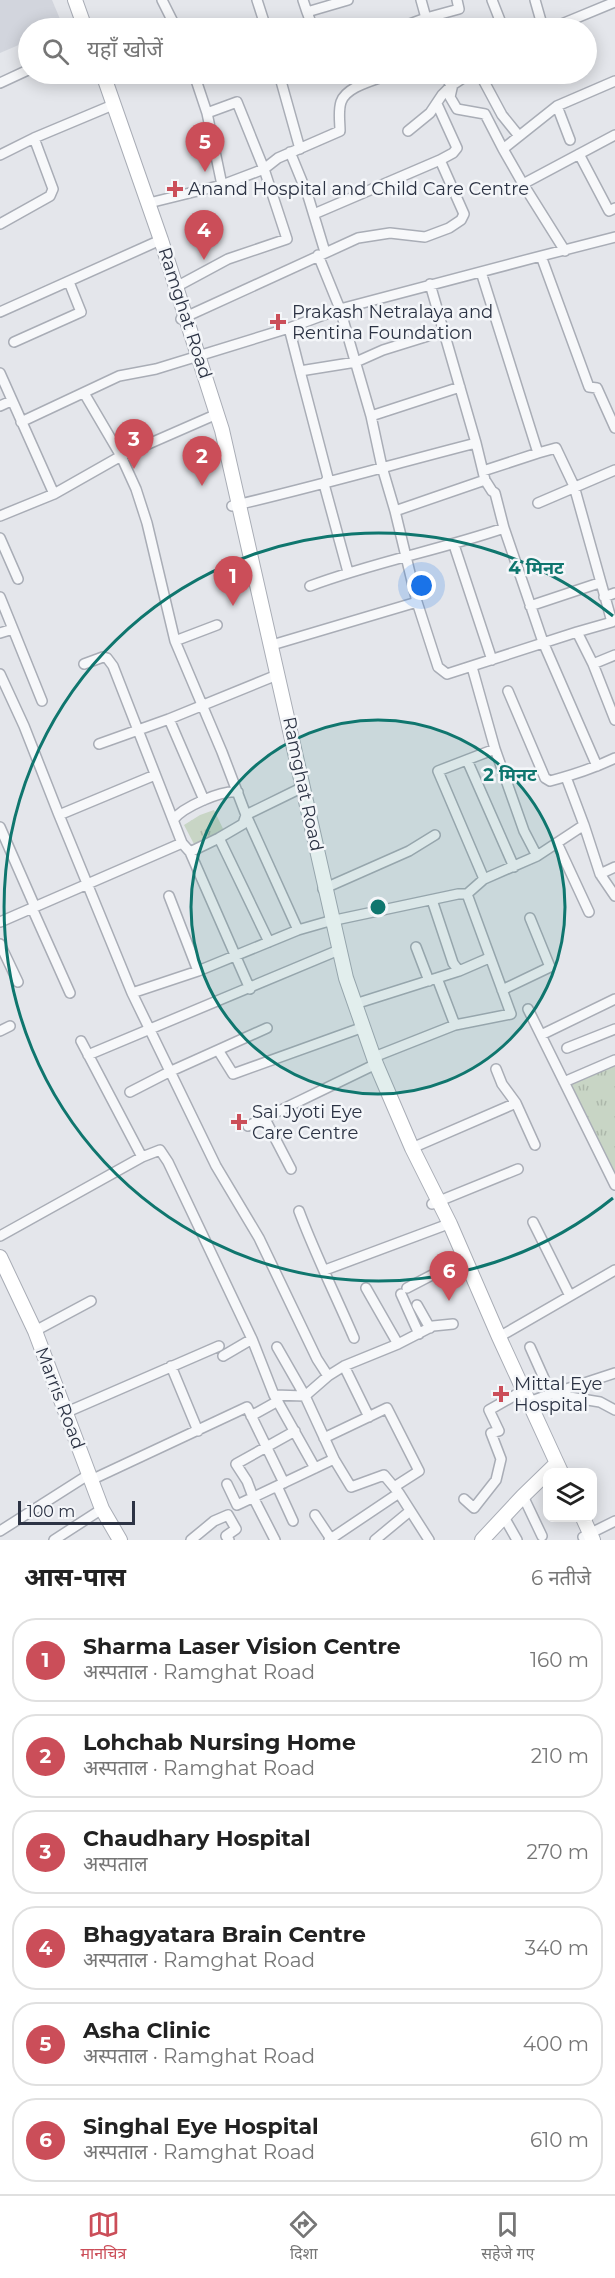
<!DOCTYPE html>
<html lang="hi">
<meta charset="utf-8">
<style>
body{margin:0;font-family:Montserrat,"Noto Sans Devanagari",sans-serif;background:#f2f2f2;color:#222}
.controls{position:absolute;right:18px;bottom:18px;display:grid;overflow:hidden;border-radius:12px;box-shadow:0 3px 15px #0003}
.controls button{width:54px;height:54px;display:grid;place-items:center;padding:0;border:0;border-bottom:2px solid #e0e0e0;background:#fff;color:#222;font:30px sans-serif}
.scale{position:absolute;left:18px;bottom:15px;width:117px;box-sizing:border-box;padding-left:6px;border:3px solid #2c3344;border-top:0;font-size:16px;line-height:21px;white-space:nowrap;color:#2c3344;-webkit-text-stroke:4px #f4f6f9;paint-order:stroke}
.you{position:absolute;left:422px;top:586px;width:21px;height:21px;margin:-15px;border:4px solid #fff;border-radius:50%;background:#1a73e8;box-shadow:0 0 0 9px #1a73e833}
.badge{display:grid;place-items:center;width:39px;height:39px;border-radius:50%;background:#cb4e59;color:#fff;font-size:20px;font-weight:700}
.pin{position:absolute;translate:-50% -50px;filter:drop-shadow(0 2px 3px #0008)}
.pin::after{content:'';position:absolute;top:32px;width:21px;height:18px;background:inherit;clip-path:polygon(0 0,100% 0,50% 100%)}
.list{margin:0;padding:0;list-style:none}
h2{display:flex;justify-content:space-between;align-items:center;height:78px;margin:0;padding:0 24px;font-size:26px}
h2 small{font-size:20px;font-weight:400;color:#767676}
.list li{display:grid;grid-template-columns:39px 1fr auto;gap:18px;align-items:center;box-sizing:border-box;height:84px;margin:0 12px 12px;padding:0 12px;border:2px solid #e0e0e0;border-radius:24px}
.list b{display:block;font-size:22px;white-space:nowrap}
.list p{margin:0;font-size:20px;white-space:nowrap;color:#767676}
.list em{font-size:20px;font-style:normal;color:#767676}
.icon{flex:none;width:33px;height:33px;fill:none;stroke:currentColor;stroke-width:2;stroke-linecap:round;stroke-linejoin:round}
.map{position:relative;flex:none;width:615px;height:1540px;overflow:hidden}
.search{position:absolute;background:#fff;box-shadow:0 3px 15px #0003;left:18px;right:18px;top:18px;height:66px;display:flex;align-items:center;gap:15px;box-sizing:border-box;padding:0 21px;border-radius:33px;color:#767676;font-size:22px}
.sheet{height:654px;background:#fff}
nav{display:flex;justify-content:space-around;align-items:center;box-sizing:border-box;height:84px;border-top:2px solid #e0e0e0;background:#fff;font-size:16px;color:#767676}
nav a{display:grid;justify-items:center;gap:3px}
nav .on{color:#cb4e59}
.map>svg:first-child{display:block}
.built{fill:#d2d5dd}
.park{fill:url(#park-tufts)}
.lines{fill:none;stroke-linecap:round;stroke-linejoin:round}
.street-casing{stroke:#a9adb6;stroke-width:12}
.secondary-casing{stroke:#a9adb6;stroke-width:16}
.street{stroke:#f7f8fa;stroke-width:9}
.secondary{stroke:#fff;stroke-width:14}
.ring{fill:none;stroke:#0f766e;stroke-width:3}
.poi-dot{fill:#cb4e59;stroke:#f4f6f9;stroke-width:2}
.labels{text-anchor:middle;dominant-baseline:central;stroke-width:5;stroke-linejoin:round;paint-order:stroke}
.poi-label{font-size:18px;fill:#2c3344;stroke:#f4f6f9;text-anchor:start}
.street-label{font-size:18px;fill:#2c3344;stroke:#f4f6f9}
.centre{fill:#0f766e;stroke:#f4f6f9;stroke-width:3}
.ring-label{font-size:18px;text-anchor:middle;font-weight:bold;fill:#0f766e;stroke:#f4f6f9;stroke-width:5;stroke-linejoin:round;paint-order:stroke}
</style>
<div class="map">
<svg width="615" height="1540" viewBox="0 0 615 1540">
<defs>
<pattern id="park-tufts" width="24" height="20" patternUnits="userSpaceOnUse" patternTransform="scale(1.5)"><rect width="24" height="20" fill="#c8d5c5"/><path d="M3 7l-1-3M5 7V3M7 7l1-3M15 17l-1-3M17 17v-4M19 17l1-3" fill="none" stroke="#acb7aa"/></pattern>
</defs>
<rect width="100%" height="100%" fill="#e4e6eb"/>
<path class="built" d="M 0,0 L 52,0 L 60,19 L 37,28 L 28,28 L 28,41 L 0,53 Z"/>
<path class="park" d="M 214,810 L 226,835 L 195,846 L 184,825 L 200,815 Z
M 615,1060 L 615,1185 L 564,1082 Z"/>
<g class="lines">
<g class="street-casing">
<path id="street" d="M 162,0 L 176,28
M 257,0 L 266,28
M 303,0 L 307,12 L 348,0
M 492,0 L 503,28
M 535,0 L 543,28
M 307,12 L 313,28
M 399,28 L 426,18 L 421,0
M 429,28 L 426,18 L 459,9 L 457,0
M 552,28 L 615,2
M 194,74 L 207,113 L 222,185
M 279,74 L 300,149
M 445,74 L 451,86
M 480,74 L 502,115 L 519,136
M 566,74 L 567,77
M 615,81 L 557,106 L 503,149 L 523,184 L 615,135
M 0,83 L 28,70
M 453,84 L 450,97 L 457,109 L 485,114 L 503,149
M 437,104 L 457,148 L 453,153 L 440,160
M 557,106 L 570,140
M 408,131 L 430,113 L 442,95 L 451,86 L 469,74
M 290,152 L 308,196 L 325,252
M 579,154 L 609,211 L 615,208
M 0,155 L 34,138 L 108,107
M 523,184 L 565,251
M 149,203 L 222,185 L 264,169 L 278,158 L 340,131 C 340,122 338,111 341,102 C 346,86 376,80 390,74
M 0,224 L 50,196 L 53,189 L 34,138
M 615,237 L 541,256 L 589,387 L 597,388 L 615,428
M 318,255 L 340,309 L 371,416 L 382,467 L 395,511 L 417,602
M 481,272 L 538,453 L 556,448 L 574,486 L 612,622 L 577,632
M 176,287 L 228,259 L 287,239 L 264,169 L 237,102 L 207,113
M 0,312 L 156,242
M 181,319 L 358,238 L 390,233 L 425,237 L 449,228 L 461,220 L 464,214 L 440,160 L 314,214
M 289,328 L 300,371
M 14,342 L 81,312 L 69,282
M 0,373 L 54,494
M 84,393 L 121,456 L 136,489 L 147,523 L 175,641
M 0,406 L 11,401
M 371,416 L 460,387
M 21,422 L 119,376 L 156,369 L 289,328 L 340,309 L 541,256
M 483,471 L 538,453
M 485,480 L 492,491 L 495,493 L 504,528
M 538,503 L 615,470
M 232,506 C 314,487 394,464 476,443 L 430,284
M 395,511 L 485,480 L 476,443
M 0,516 L 54,494 L 121,456 L 217,414
M 0,538 L 18,579
M 454,545 L 492,660
M 348,572 L 324,484 L 328,478 L 300,371 L 356,362 L 383,350 L 444,331
M 310,586 C 374,562 440,550 504,528 L 543,642 L 597,766
M 0,597 L 13,629
M 604,597 L 615,593
M 530,606 L 599,583
M 217,625 L 175,641 L 222,752 L 246,815 L 297,790
M 0,633 L 13,629 L 42,701
M 272,645 L 417,602 L 438,667 L 447,674 L 577,632 L 593,664
M 615,655 L 593,664 L 615,720
M 84,664 L 103,657 L 107,658 L 113,666 L 182,843
M 472,667 L 495,749
M 0,674 L 24,726 L 59,815
M 508,691 L 545,778 L 550,781 C 573,775 594,768 615,758
M 169,719 L 204,800
M 99,744 L 169,719 L 272,677
M 467,760 L 514,867
M 155,775 L 59,815 L 132,993 L 198,971
M 566,777 L 584,825
M 246,815 L 298,930
M 173,820 C 183,807 221,790 238,792
M 0,827 L 35,907
M 219,838 L 243,824 L 246,815
M 557,843 L 589,912
M 190,852 L 250,989
M 537,856 L 524,831 L 495,749 L 438,771 L 484,879 L 537,856 L 584,825 L 600,874 L 615,896
M 600,874 L 615,867
M 323,889 L 409,851 L 435,835
M 169,896 L 198,971 L 298,930 L 326,922 L 458,894 L 467,894 L 484,879
M 432,900 L 453,963 L 459,971 L 437,978
M 32,908 L 70,993
M 0,922 L 182,843 L 190,852 L 219,838 L 269,942
M 0,944 L 18,982
M 416,947 L 429,981
M 459,971 L 489,958
M 502,990 L 550,967 L 530,918
M 132,993 L 216,1166 L 259,1238 L 317,1359 L 328,1376 L 344,1366 L 398,1344 L 433,1326 L 453,1324
M 355,1004 L 437,978 L 455,1025
M 528,1009 L 615,1185
M 0,1031 L 10,1026
M 541,1035 L 615,999
M 81,1041 L 142,1157
M 567,1048 L 615,1029
M 218,1050 L 267,1028
M 88,1055 L 334,952
M 374,1057 L 455,1025 L 511,1014 L 467,894
M 496,1069 L 502,1084 L 516,1103
M 564,1082 L 615,1060
M 130,1092 L 169,1072 L 218,1050 L 233,1074 L 358,1029
M 264,1117 L 291,1169
M 248,1126 L 376,1064
M 412,1148 L 516,1103 L 535,1145
M 432,1204 L 518,1169
M 299,1211 C 315,1254 336,1296 354,1338
M 533,1222 L 570,1296
M 0,1236 L 142,1157 L 160,1150 L 168,1162 L 252,1339 L 274,1395 L 315,1468
M 325,1270 L 443,1226
M 366,1288 L 398,1344
M 407,1288 L 459,1261
M 401,1294 L 419,1334
M 417,1305 L 430,1328
M 35,1331 L 91,1301
M 499,1337 L 615,1270
M 277,1347 L 305,1396 L 328,1376
M 530,1347 L 551,1394 L 615,1373
M 223,1356 L 252,1339
M 171,1366 L 198,1431
M 344,1366 L 369,1417
M 274,1395 L 305,1396 L 334,1459
M 526,1403 L 551,1394 L 600,1402 L 615,1410
M 67,1412 L 219,1346
M 251,1416 L 278,1401
M 324,1438 L 387,1408 L 419,1471 L 394,1487
M 91,1480 L 247,1407 L 284,1483
M 227,1484 L 237,1505 L 334,1459 L 351,1487 L 384,1475 L 399,1493 L 329,1540
M 277,1486 L 293,1521
M 399,1493 L 429,1540
M 523,1496 L 542,1536
M 464,1499 L 474,1508 L 496,1480 L 501,1459 L 491,1433 L 499,1431 L 489,1410 L 519,1393
M 315,1515 L 331,1539
M 504,1517 L 517,1540
M 0,1531 L 88,1475
M 583,1537 L 615,1521
M 54,1540 L 102,1509
M 191,1540 L 214,1521 L 228,1515 L 236,1529 L 226,1536 L 229,1540
M 275,1540 L 253,1497 L 247,1481 L 236,1464 L 295,1431
M 375,1540 L 410,1511"/>
</g>
<g class="secondary-casing">
<path id="secondary" d="M 75,0 L 85,28
M 103,74 L 161,240 L 222,430 L 346,978 L 376,1064 L 412,1148 L 450,1224 L 499,1337 L 561,1472
M 0,1257 L 35,1331 L 102,1509 L 120,1540
M 583,1518 L 593,1540
M 482,1540 L 523,1496 L 557,1463"/>
</g>
<use href="#street" class="street"/>
<use href="#secondary" class="secondary"/>
</g>
<circle cx="378" cy="907" r="187" fill="#0f766e" fill-opacity=".12"/>
<g class="ring">
<circle cx="378" cy="907" r="187"/>
<path d="M613 1198A374 374 0 1 1 613 616"/>
</g>
<g class="poi-dot">
<path d="M172 180h6v6h6v6h-6v6h-6v-6h-6v-6h6z"/>
<path d="M275 313h6v6h6v6h-6v6h-6v-6h-6v-6h6z"/>
<path d="M236 1113h6v6h6v6h-6v6h-6v-6h-6v-6h6z"/>
<path d="M498 1385h6v6h6v6h-6v6h-6v-6h-6v-6h6z"/>
</g>
<g class="labels">
<g class="poi-label">
<text x="188" y="189">Anand Hospital and Child Care Centre</text>
<text x="292" y="312">Prakash Netralaya and<tspan x="292" dy="21">Rentina Foundation</tspan></text>
<text x="252" y="1112">Sai Jyoti Eye<tspan x="252" dy="21">Care Centre</tspan></text>
<text x="514" y="1384">Mittal Eye<tspan x="514" dy="21">Hospital</tspan></text>
</g>
<g class="street-label">
<text transform="translate(185 313) rotate(72)">Ramghat Road</text>
<text transform="translate(303 784) rotate(78)">Ramghat Road</text>
<text transform="translate(60 1398) rotate(69)">Marris Road</text>
</g>
</g>
<circle cx="378" cy="907" r="9" class="centre"/>
<g class="ring-label">
<text x="536" y="574">4 मिनट</text>
<text x="510" y="781">2 मिनट</text>
</g>
</svg>
<div class="controls">
<button><svg class="icon" aria-label="layers" viewBox="0 0 24 24"><path d="M12 4l9 5-9 5-9-5zM3 14l9 5 9-5"/></svg></button>
</div>
<div class="scale">100 m</div>
<div class="you"></div>
<div class="pin badge" style="left:233px;top:606px">1</div>
<div class="pin badge" style="left:202px;top:486px">2</div>
<div class="pin badge" style="left:134px;top:469px">3</div>
<div class="pin badge" style="left:204px;top:260px">4</div>
<div class="pin badge" style="left:205px;top:172px">5</div>
<div class="pin badge" style="left:449px;top:1301px">6</div>
<div class="search"><svg class="icon" aria-label="search" viewBox="0 0 24 24"><circle cx="10" cy="10" r="6"/><path d="M15 15l6 6"/></svg>यहाँ खोजें</div>
</div>
<section class="sheet">
<h2>आस-पास<small>6 नतीजे</small></h2>
<ul class="list">
<li><span class="badge">1</span><div><b>Sharma Laser Vision Centre</b><p>अस्पताल · Ramghat Road</p></div><em>160 m</em></li>
<li><span class="badge">2</span><div><b>Lohchab Nursing Home</b><p>अस्पताल · Ramghat Road</p></div><em>210 m</em></li>
<li><span class="badge">3</span><div><b>Chaudhary Hospital</b><p>अस्पताल</p></div><em>270 m</em></li>
<li><span class="badge">4</span><div><b>Bhagyatara Brain Centre</b><p>अस्पताल · Ramghat Road</p></div><em>340 m</em></li>
<li><span class="badge">5</span><div><b>Asha Clinic</b><p>अस्पताल · Ramghat Road</p></div><em>400 m</em></li>
<li><span class="badge">6</span><div><b>Singhal Eye Hospital</b><p>अस्पताल · Ramghat Road</p></div><em>610 m</em></li>
</ul>
</section>
<nav>
<a class="on"><svg class="icon" aria-label="map" viewBox="0 0 24 24"><path d="M3 6l6-2 6 2 6-2v14l-6 2-6-2-6 2zM9 4v14M15 6v14"/></svg>मानचित्र</a>
<a><svg class="icon" aria-label="directions" viewBox="0 0 24 24"><path d="M12 3l9 9-9 9-9-9zM9 14v-3h6M13 9l2 2-2 2"/></svg>दिशा</a>
<a><svg class="icon" aria-label="saved" viewBox="0 0 24 24"><path d="M7 4h10v16l-5-4-5 4z"/></svg>सहेजे गए</a>
</nav>
